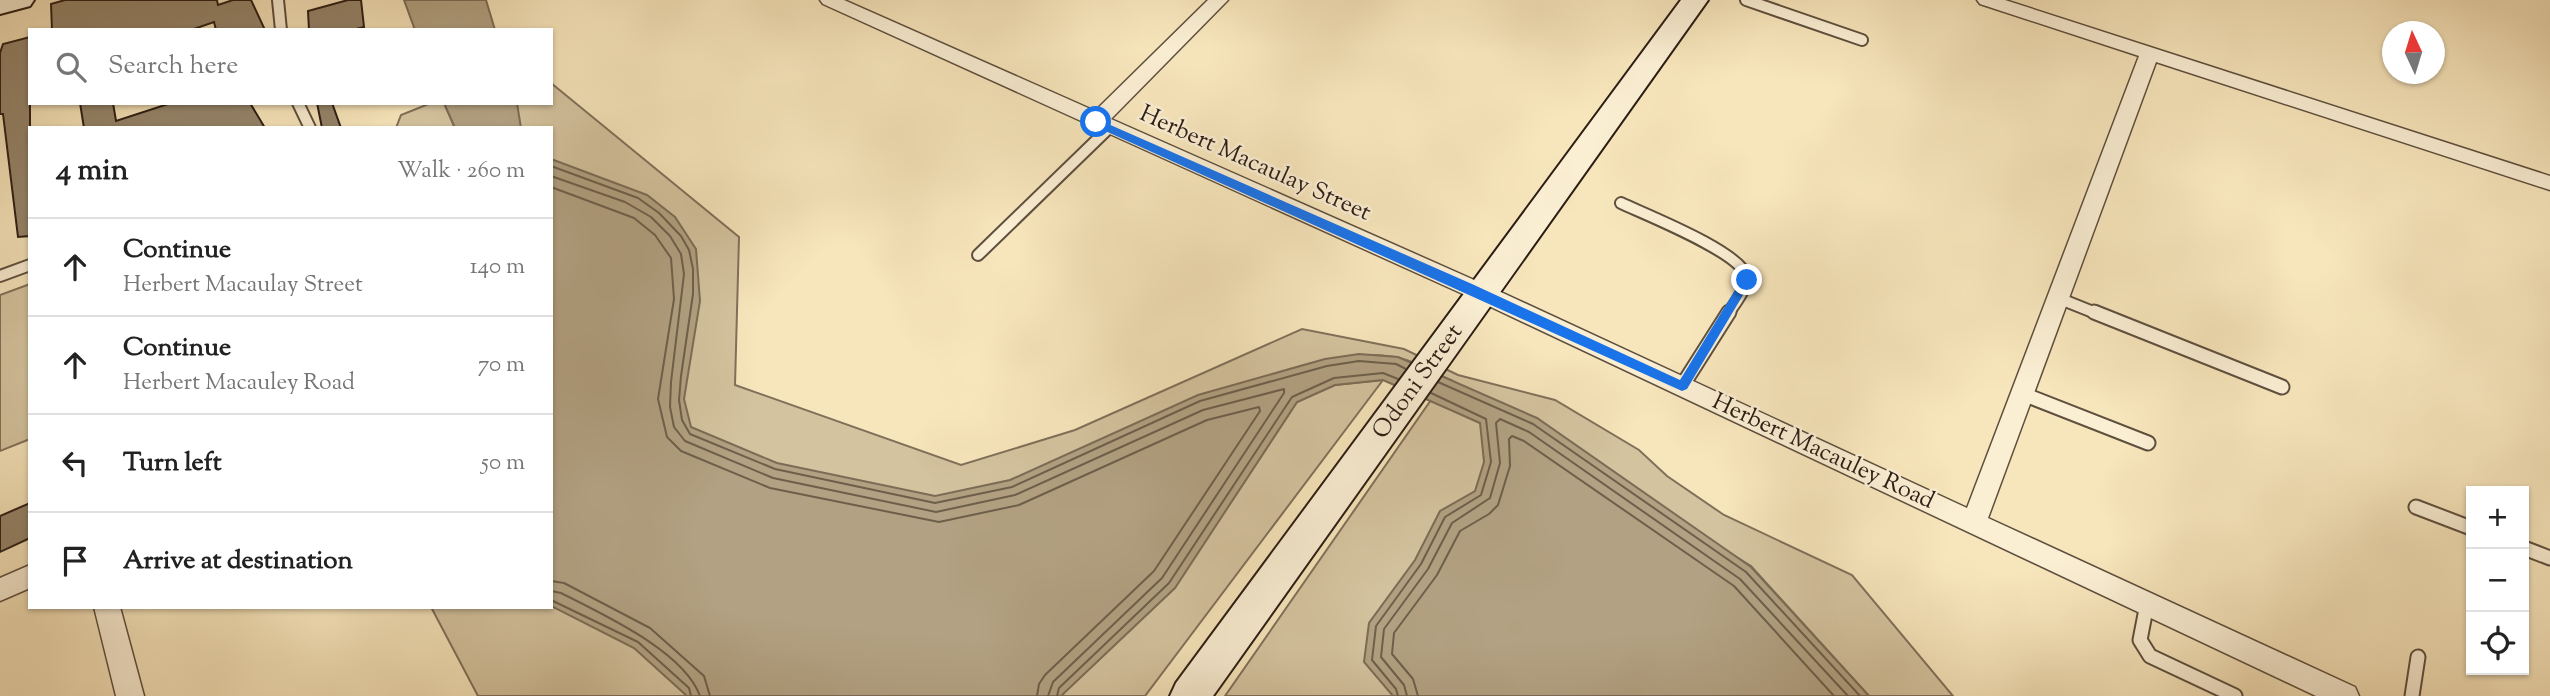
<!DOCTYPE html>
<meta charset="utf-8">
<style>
body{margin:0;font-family:"Sorts Mill Goudy",serif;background:#f2f2f2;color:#222}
.controls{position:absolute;right:21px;bottom:21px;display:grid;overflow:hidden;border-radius:0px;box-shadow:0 2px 5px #0004}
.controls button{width:63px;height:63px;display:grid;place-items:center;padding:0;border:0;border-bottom:2px solid #e0e0e0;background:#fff;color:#222;font:35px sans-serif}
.compass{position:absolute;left:2382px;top:21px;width:63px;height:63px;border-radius:50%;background:#fff;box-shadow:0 2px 5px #0004;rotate:356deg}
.stop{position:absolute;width:21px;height:21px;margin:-16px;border:5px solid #1a73e8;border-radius:50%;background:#fff}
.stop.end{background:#1a73e8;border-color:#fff;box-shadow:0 2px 7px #0008}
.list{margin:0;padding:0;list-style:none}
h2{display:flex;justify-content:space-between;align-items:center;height:91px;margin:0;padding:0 28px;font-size:30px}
h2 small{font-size:23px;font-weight:400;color:#767676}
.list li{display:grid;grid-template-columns:46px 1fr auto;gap:21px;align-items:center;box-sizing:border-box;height:98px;padding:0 28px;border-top:2px solid #e0e0e0}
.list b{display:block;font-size:26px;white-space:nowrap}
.list p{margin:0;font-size:23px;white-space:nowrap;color:#767676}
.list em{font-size:23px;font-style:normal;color:#767676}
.icon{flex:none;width:38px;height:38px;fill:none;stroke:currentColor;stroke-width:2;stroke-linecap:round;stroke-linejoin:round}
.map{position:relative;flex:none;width:2550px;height:696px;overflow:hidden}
.search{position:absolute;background:#fff;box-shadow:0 2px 5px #0004;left:28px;top:28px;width:525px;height:77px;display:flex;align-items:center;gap:18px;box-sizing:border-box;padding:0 24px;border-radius:0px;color:#767676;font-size:26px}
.panel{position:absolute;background:#fff;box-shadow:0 2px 5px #0004;left:28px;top:126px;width:525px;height:483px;border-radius:0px}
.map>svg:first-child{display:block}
.green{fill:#d4c39f;stroke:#80705a;stroke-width:2}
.water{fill:#b2a182;stroke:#7c6c56;stroke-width:2}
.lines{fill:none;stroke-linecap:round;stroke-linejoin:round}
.shore{stroke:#6e5f4b;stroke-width:2}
.building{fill:#95856b;stroke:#2b1d14;stroke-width:2}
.lane-far1-casing{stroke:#5e4f3e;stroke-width:14}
.lane-casing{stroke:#5e4f3e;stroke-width:17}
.street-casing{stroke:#5e4f3e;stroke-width:3}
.secondary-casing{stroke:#2b1d14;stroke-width:4}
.lane-far1{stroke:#faeed3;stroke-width:10}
.lane{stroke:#faeed3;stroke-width:13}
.street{fill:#faeed3;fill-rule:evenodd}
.secondary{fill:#faeed3;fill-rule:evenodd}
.route{fill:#1a73e8}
.labels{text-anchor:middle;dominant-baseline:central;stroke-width:5;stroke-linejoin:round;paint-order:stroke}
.street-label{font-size:24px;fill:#2b1d14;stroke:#faeed3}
</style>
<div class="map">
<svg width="2550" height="696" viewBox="0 0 2550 696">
<rect width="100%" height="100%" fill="#f7e5bb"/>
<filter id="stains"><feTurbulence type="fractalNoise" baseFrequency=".00286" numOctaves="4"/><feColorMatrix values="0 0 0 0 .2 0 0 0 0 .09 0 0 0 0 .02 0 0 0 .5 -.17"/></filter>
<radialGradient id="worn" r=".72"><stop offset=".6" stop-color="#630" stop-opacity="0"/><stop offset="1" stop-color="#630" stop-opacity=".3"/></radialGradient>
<path class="green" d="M 551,83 L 739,237 L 735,385 L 961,465 L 1075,430 L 1302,329 L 1404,349 L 1458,375 L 1555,400 L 1639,450 L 1667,476 L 1724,515 L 1852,575 L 1953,696 L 1869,696 L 1751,566 L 1451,380 C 1434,373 1414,360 1395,357 C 1358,351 1323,359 1287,370 L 821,620 L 551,298 L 551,128 L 516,128 L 514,103 L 551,103 Z
M 431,103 L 444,103 L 455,128 L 396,128 L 401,115 Z
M 30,284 L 30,439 L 0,451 L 0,295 Z
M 1383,380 L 1145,696 L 478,696 L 431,607 L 551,607 L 551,479 L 565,506 L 1227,508 L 1297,402 L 1335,385 Z
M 1431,400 L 1480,423 L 1780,696 L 1225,696 Z"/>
<path class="water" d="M 404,0 L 486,0 L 495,30 L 415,30 Z
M 444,103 L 517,103 L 521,128 L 455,128 Z
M 551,159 L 647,195 L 675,217 L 696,249 L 700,301 L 684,399 L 691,427 L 777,463 L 935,496 L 1010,480 L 1198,395 L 1325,359 L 1359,354 L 1398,357 L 1537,418 L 1751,567 L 1869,696 L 1393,696 L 1364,662 L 1369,623 L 1415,560 L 1440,511 L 1475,491 L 1484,462 L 1480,423 L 1383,380 L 1335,385 L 1297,402 L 1175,588 L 1061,696 L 687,696 L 634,648 L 551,606 Z"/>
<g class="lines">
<path class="shore" d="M 551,166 L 638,198 L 659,213 L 681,236 L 689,250 L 693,269 L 693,294 L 681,376 L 679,400 L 682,420 L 690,434 L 775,469 L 935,503 L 1012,487 L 1200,401 L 1327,366 L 1359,361 L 1396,364 L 1406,369
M 551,176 L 625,202 L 651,217 L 670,236 L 681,254 L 684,274 L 671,382 L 670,407 L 674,427 L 685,441 L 773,478 L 936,512 L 1015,495 L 1203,410 L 1284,389 L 1284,393 L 1162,578 L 1053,682 L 1048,696
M 551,187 L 634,218 L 655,235 L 671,258 L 674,299 L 658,399 L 667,437 L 681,451 L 770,488 L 939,522 L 1019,505 L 1207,420 L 1259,407 L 1260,411 L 1154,571 L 1045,675 L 1039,684 L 1037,696
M 1438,382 L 1533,424 L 1746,572 L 1860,696
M 551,581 L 564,583 L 650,628 L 704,676 L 710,696
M 551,591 L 561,593 C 602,614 684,651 700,696
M 551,600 L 638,642 L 689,688 L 691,696
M 1057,696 L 1059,688 L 1169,583 L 1292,397 L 1334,378 L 1383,373 L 1398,379
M 1398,696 L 1396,689 L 1372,660 L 1376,626 L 1421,564 L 1445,517 L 1481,495 L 1491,462 L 1486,419 L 1431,393
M 1407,696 L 1404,685 L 1381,657 L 1384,629 L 1428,569 L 1452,523 L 1490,498 L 1500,463 L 1496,423 L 1500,419 L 1529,432 L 1740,579 L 1848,696
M 1418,696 L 1413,679 L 1392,654 L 1394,633 L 1437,575 L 1460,531 L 1489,514 L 1498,505 L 1510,466 L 1509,439 L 1512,436 L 1524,441 L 1734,586 L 1834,696"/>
</g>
<path class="building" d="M 65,0 L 217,0 L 218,5 L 233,0 L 251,0 L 265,30 L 216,30 L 214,22 L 191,30 L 52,30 L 51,4 Z
M 348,0 L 361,0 L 364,27 L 352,30 L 309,30 L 308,11 Z
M 30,37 L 30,236 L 18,237 L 3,114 L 0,114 L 0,53 L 3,44 Z
M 80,103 L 113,103 L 116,121 L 171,103 L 250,103 L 265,128 L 84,128 Z
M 317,103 L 332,103 L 341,128 L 322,128 Z
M 30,503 L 30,538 L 0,552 L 0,516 Z"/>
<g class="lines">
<g class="lane-far1-casing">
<path id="lane-far1" d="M 278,0 L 281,30
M 1746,0 L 1862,40
M 298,103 L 310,128
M 1621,203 C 1644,214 1741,252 1746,276 C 1748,288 1734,304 1728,314
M 978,255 L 1109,128
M 0,276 L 30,265
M 2058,298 L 2098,314"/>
</g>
<g class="lane-casing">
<path id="lane" d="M 2094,312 L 2282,387
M 1682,386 L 1729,312
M 2023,394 L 2148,443
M 2416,507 L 2471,528
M 2524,548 L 2550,558
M 2147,604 L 2140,640 L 2150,656 L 2235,696
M 2412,696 L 2418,657"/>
</g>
<g class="street-casing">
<path id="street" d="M 820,0 L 844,0 L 1095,111 L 1208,0 L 1228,0 L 1111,119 L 1490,287 L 1967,508 L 2139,56 L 1980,4 L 1977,0 L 2005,0 L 2550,176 L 2550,190 L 2156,62 L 1988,518 L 2355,687 L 2359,696 L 2316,696 L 1474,299 L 823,4 Z
M 30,565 L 30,588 L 0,601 L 0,578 Z
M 94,607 L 120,607 L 144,696 L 116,696 Z"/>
</g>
<g class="secondary-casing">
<path id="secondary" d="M 0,0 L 34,0 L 30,6 L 0,14 Z
M 1681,0 L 1708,0 L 1213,696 L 1170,696 L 1176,683 Z"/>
</g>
<use href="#lane-far1" class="lane-far1"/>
<use href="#lane" class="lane"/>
<use href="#street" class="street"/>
<use href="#secondary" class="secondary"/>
</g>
<path class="route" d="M 1092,120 L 1099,120 L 1472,284 L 1680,380 L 1743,277 L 1751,277 L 1752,280 L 1687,389 L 1682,391 L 1092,125 Z"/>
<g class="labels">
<g class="street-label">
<text transform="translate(1255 164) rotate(24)">Herbert Macaulay Street</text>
<text transform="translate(1418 382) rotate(-54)">Odoni Street</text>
<text transform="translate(1823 452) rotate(25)">Herbert Macauley Road</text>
</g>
</g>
<rect width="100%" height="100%" filter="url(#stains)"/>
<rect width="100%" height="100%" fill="url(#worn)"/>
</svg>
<div class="controls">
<button>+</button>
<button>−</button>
<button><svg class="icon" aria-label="locate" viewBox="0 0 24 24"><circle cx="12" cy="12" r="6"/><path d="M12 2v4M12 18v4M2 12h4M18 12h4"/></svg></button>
</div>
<svg class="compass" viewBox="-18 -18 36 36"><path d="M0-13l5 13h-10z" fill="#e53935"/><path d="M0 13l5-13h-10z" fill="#767676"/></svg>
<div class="stop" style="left:1096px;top:122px"></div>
<div class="stop end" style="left:1747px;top:280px"></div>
<div class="search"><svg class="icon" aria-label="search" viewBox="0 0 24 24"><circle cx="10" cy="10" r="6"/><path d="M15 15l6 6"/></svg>Search here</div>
<section class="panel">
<h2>4 min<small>Walk · 260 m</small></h2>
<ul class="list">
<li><svg class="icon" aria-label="ahead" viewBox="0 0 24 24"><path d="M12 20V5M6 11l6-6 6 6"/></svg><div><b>Continue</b><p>Herbert Macaulay Street</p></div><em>140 m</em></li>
<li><svg class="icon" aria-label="ahead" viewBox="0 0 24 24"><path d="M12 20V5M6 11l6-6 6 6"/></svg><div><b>Continue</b><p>Herbert Macauley Road</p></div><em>70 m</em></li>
<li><svg class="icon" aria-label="left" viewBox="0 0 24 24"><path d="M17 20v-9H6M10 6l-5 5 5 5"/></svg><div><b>Turn left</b></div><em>50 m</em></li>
<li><svg class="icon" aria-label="arrive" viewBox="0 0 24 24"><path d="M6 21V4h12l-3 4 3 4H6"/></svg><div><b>Arrive at destination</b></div></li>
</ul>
</section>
</div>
